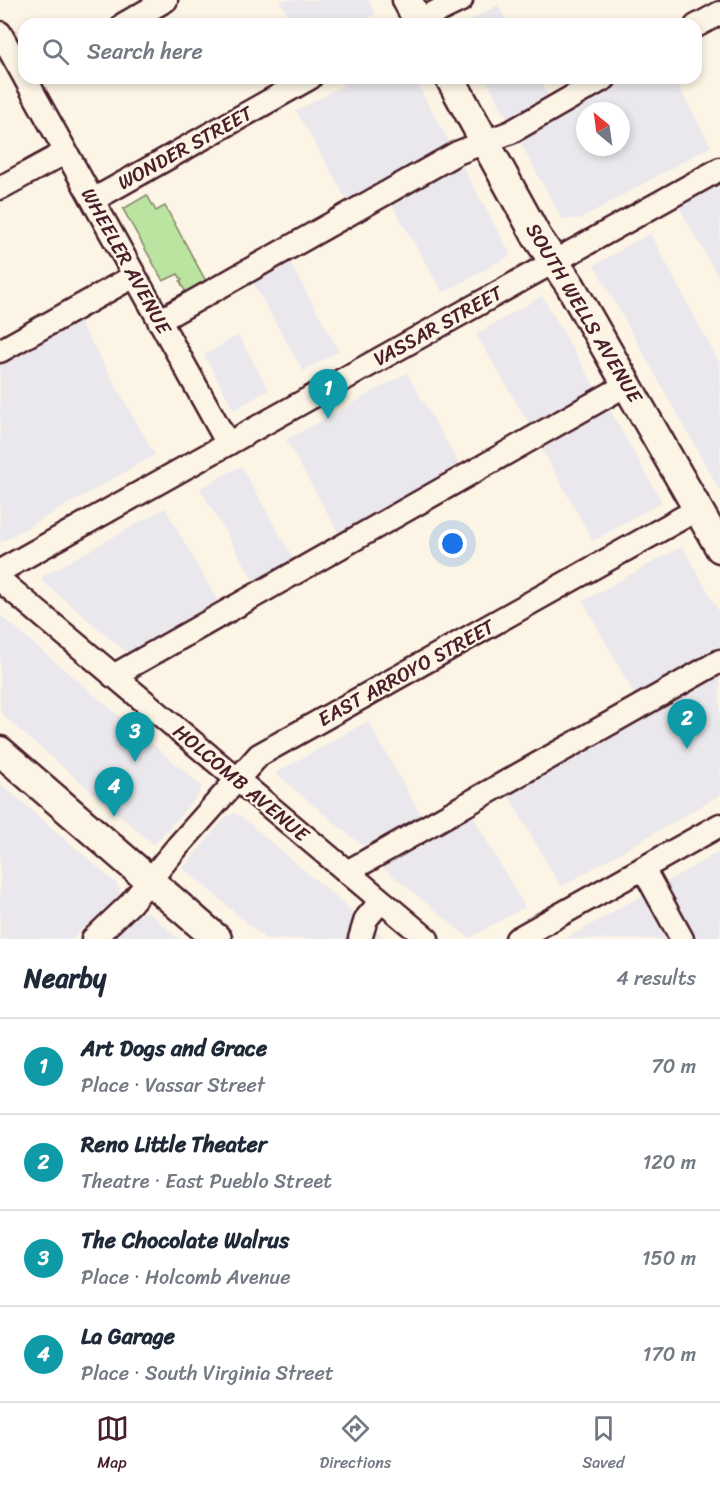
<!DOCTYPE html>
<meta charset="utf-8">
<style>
body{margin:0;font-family:Sriracha,sans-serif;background:#f2f2f3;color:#1f2937}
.compass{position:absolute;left:576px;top:102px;width:54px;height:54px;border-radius:50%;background:#fff;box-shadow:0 3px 9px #0003;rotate:331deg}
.you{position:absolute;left:453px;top:544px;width:21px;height:21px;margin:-15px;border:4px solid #fff;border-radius:50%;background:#1a73e8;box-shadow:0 0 0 9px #1a73e833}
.badge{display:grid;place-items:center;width:39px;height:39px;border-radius:50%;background:#4a1f2b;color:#fff;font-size:20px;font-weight:700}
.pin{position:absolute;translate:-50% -50px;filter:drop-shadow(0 2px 3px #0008)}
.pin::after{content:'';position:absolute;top:32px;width:21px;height:18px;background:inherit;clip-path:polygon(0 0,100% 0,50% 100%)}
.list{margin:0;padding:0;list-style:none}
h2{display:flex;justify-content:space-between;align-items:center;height:78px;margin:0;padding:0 24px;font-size:26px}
h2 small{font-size:20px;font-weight:400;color:#747a83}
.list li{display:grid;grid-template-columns:39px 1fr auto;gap:18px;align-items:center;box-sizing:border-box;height:96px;padding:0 24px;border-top:2px solid #e0e1e3}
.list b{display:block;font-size:22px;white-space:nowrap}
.list p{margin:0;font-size:20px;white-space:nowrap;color:#747a83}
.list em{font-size:20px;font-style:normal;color:#747a83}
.icon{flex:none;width:33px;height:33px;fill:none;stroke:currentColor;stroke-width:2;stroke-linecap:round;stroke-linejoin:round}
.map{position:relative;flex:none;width:720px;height:939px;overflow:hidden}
.search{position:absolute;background:#fff;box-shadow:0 3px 9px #0003;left:18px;right:18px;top:18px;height:66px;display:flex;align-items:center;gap:15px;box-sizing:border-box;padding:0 21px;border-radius:18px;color:#747a83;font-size:22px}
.sheet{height:462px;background:#fff}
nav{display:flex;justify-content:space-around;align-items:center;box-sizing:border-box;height:84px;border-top:2px solid #e0e1e3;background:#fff;font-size:16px;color:#747a83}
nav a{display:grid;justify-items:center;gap:3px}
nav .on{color:#4a1f2b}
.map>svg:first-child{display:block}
.built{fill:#eae8ec;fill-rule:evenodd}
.green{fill:#bce4a1;stroke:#838266;stroke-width:1.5}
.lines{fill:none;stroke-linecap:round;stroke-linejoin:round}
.minor-casing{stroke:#4a1f2b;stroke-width:27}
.major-casing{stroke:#4a1f2b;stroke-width:33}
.minor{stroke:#fcf5e5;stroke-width:22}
.major{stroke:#fcf5e5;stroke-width:28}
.labels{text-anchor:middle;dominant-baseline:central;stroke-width:4.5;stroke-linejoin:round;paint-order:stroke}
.street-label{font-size:20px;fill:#4a1f2b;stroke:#fcf5e5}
</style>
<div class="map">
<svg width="720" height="939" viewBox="0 0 720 939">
<rect width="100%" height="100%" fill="#fcf5e5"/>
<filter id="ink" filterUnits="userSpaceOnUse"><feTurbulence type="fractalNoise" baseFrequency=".0167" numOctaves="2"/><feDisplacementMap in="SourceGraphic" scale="12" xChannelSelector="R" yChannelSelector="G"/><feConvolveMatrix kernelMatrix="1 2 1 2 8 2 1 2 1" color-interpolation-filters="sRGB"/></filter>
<g filter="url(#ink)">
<path class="built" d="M 279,0 L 368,0 L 376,14 L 357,24 L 293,24 Z
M 498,5 L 508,24 L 464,24 Z
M 356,78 L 414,78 L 452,147 L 350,205 L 296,111 Z
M 485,78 L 539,78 L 550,98 L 509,121 Z
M 618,78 L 674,78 L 711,146 L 580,219 L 562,219 L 516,135 ZM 585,111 L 621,111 L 621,147 L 585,147 Z
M 459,160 L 511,255 L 443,293 L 389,200 Z
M 720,184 L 720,280 L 679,207 Z
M 650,233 L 720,364 L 720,491 L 594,265 Z
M 287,257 L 339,351 L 303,371 L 250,278 Z
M 542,296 L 598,392 L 532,429 L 476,334 Z
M 77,317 L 155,455 L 0,543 L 0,360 Z
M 238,335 L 269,390 L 234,410 L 204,355 Z
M 407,373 L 462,469 L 341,537 L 286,440 Z
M 607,405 L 662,502 L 593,541 L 539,444 Z
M 241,466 L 296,563 L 256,585 L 200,488 Z
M 165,508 L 220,605 L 131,656 L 43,582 L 40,578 Z
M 682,546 L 720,613 L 720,652 L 636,698 L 583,601 Z
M 0,615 L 202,786 L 199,794 L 154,845 L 2,715 L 0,708 Z
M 720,668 L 720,795 L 561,887 L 505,790 Z
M 368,721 L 422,817 L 366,849 L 275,773 Z
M 0,783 L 115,882 L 120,889 L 120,895 L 110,905 L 72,939 L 0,939 Z
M 469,810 L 525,907 L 469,938 L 376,862 Z
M 235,813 L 239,815 L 386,939 L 266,939 L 183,868 L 226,817 Z
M 717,853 L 720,858 L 720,939 L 565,939 Z
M 148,912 L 179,939 L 113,939 L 141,913 Z"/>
<path class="green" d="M 147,195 L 156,211 L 165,206 L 208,285 L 186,297 L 186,293 L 180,281 L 182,280 L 178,274 L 163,281 L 123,209 Z"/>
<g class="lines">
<g class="minor-casing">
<path id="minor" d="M 124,24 L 166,0
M 411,24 L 461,0
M 696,26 L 720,13
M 0,33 L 24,76
M 25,78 L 228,444
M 0,188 L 66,152
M 93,200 L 310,78
M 159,321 L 457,153 L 511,132 L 605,78
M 0,351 L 134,276
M 0,571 L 720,169
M 0,580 L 427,939
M 113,676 L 628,384
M 643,868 L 682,939
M 347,872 L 720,661
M 93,939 L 130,904 L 178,846 L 259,755 L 698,509
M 360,939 L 366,919 L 381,901
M 517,939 L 720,825"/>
</g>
<g class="major-casing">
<path id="major" d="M 407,0 L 420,24
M 450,78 L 537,237 L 570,285 L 720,548
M 0,751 L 217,939"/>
</g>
<use href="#minor" class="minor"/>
<use href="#major" class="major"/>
</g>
</g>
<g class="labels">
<g class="street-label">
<text transform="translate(185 148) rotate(-29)">WONDER STREET</text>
<text transform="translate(126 261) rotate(61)">WHEELER AVENUE</text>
<text transform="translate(584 313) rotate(59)">SOUTH WELLS AVENUE</text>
<text transform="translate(438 326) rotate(-29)">VASSAR STREET</text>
<text transform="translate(406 673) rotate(-29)">EAST ARROYO STREET</text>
<text transform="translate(241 783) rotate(40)">HOLCOMB AVENUE</text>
</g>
</g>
</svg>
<svg class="compass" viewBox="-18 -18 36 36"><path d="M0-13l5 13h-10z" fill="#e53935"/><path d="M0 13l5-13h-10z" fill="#747a83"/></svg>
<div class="you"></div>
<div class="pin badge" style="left:328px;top:419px;background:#0f9aa8">1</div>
<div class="pin badge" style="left:687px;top:749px;background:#0f9aa8">2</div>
<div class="pin badge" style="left:135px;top:762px;background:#0f9aa8">3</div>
<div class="pin badge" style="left:114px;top:817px;background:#0f9aa8">4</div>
<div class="search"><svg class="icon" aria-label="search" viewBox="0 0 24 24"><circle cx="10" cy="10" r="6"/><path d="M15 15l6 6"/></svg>Search here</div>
</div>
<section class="sheet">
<h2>Nearby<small>4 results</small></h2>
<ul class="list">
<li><span class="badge" style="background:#0f9aa8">1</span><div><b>Art Dogs and Grace</b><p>Place · Vassar Street</p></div><em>70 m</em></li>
<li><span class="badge" style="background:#0f9aa8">2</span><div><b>Reno Little Theater</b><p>Theatre · East Pueblo Street</p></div><em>120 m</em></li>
<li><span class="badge" style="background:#0f9aa8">3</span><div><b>The Chocolate Walrus</b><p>Place · Holcomb Avenue</p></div><em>150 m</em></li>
<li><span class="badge" style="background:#0f9aa8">4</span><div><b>La Garage</b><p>Place · South Virginia Street</p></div><em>170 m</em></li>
</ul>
</section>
<nav>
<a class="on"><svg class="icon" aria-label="map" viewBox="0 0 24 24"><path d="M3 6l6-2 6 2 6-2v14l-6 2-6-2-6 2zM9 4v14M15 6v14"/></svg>Map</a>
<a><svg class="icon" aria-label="directions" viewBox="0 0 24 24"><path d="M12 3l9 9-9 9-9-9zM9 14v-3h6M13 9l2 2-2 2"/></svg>Directions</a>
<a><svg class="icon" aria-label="saved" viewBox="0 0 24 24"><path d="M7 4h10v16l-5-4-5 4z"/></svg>Saved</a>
</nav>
